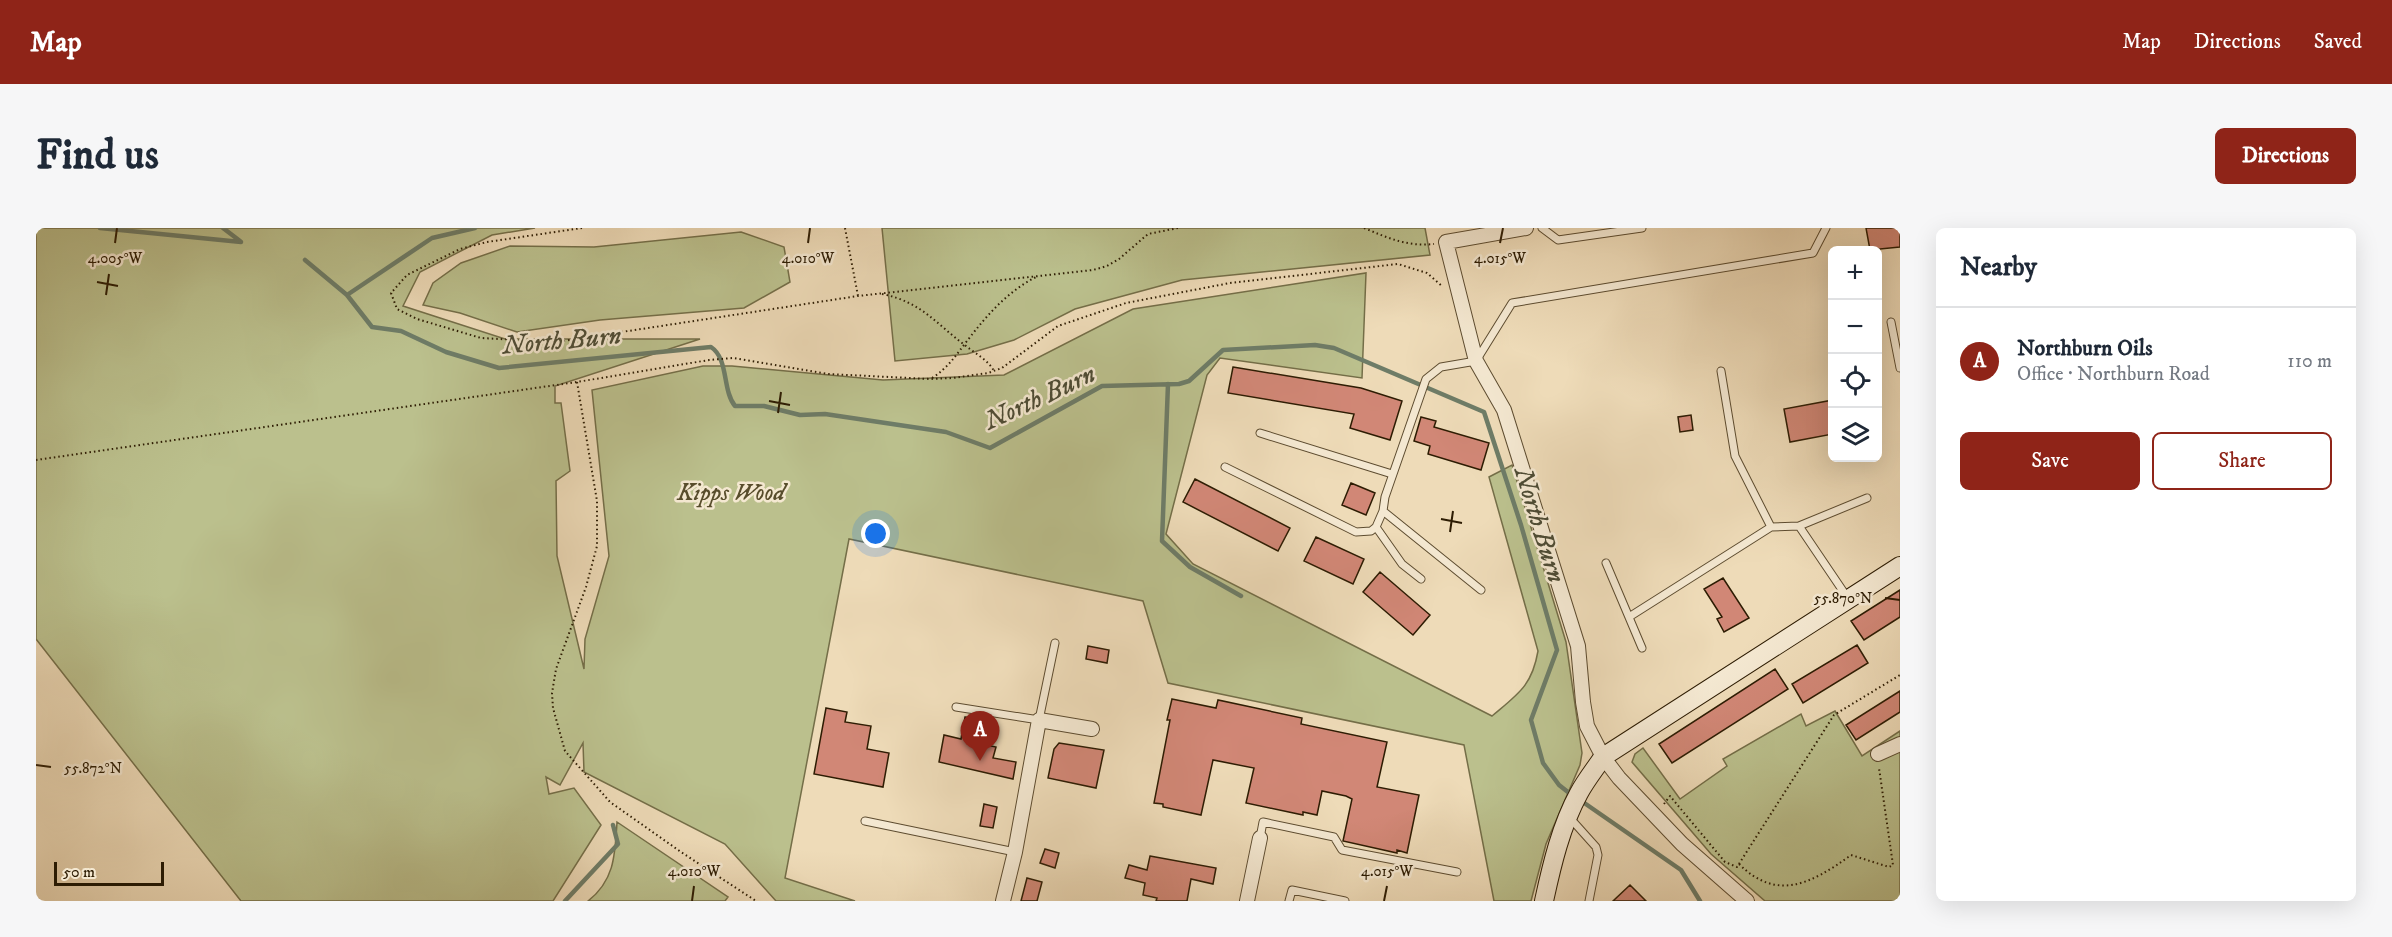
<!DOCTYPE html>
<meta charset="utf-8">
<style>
body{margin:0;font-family:"IM FELL DW Pica",serif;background:#f6f6f7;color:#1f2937}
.controls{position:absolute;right:18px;top:18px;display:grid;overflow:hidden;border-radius:9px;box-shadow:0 6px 24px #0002}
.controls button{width:54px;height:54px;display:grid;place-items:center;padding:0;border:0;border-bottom:2px solid #e0e1e3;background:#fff;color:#1f2937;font:30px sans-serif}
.scale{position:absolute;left:18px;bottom:15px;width:110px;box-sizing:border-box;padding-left:6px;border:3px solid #2d1c03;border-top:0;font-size:16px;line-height:21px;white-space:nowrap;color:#2d1c03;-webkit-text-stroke:4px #f4e8d1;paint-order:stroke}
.you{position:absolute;left:840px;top:306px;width:21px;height:21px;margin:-15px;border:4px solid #fff;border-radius:50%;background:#1a73e8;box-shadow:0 0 0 9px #1a73e833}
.badge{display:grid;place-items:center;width:39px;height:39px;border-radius:50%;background:#8f2418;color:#fff;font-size:20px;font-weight:700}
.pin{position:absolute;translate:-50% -50px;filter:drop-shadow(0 2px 3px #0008)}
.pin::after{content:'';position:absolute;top:32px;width:21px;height:18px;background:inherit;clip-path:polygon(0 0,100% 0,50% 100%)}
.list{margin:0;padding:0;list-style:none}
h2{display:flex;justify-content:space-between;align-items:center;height:78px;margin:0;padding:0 24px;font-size:26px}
h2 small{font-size:20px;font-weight:400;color:#747a83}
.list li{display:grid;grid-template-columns:39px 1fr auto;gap:18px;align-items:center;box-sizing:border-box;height:108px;padding:0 24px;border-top:2px solid #e0e1e3}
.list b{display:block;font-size:22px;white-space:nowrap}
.list p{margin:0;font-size:20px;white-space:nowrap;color:#747a83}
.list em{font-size:20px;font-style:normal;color:#747a83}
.actions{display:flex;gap:12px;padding:18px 24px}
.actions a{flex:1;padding:14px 0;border:2px solid #8f2418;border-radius:9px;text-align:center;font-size:21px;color:#8f2418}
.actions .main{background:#8f2418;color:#fff}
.icon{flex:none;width:33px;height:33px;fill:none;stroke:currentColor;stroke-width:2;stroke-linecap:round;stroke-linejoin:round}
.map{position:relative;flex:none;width:1864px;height:673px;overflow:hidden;border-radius:9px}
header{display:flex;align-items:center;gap:36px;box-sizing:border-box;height:84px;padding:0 30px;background:#8f2418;color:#fff}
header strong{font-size:28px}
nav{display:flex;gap:33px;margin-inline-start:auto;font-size:21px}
.intro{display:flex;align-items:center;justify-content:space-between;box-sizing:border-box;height:144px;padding:0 36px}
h1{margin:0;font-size:42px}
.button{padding:15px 27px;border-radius:9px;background:#8f2418;color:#fff;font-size:21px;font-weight:700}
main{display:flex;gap:36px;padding:0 36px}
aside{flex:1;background:#fff;border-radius:9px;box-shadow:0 6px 24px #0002}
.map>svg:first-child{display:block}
.green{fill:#bbc08d;stroke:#746e48;stroke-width:1.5}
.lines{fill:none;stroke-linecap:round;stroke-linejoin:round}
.stream{stroke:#6e7c67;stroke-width:4.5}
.building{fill:#d18776;stroke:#2d1c03;stroke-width:1.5}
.service-casing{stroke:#5d4c30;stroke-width:9}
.minor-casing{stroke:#5d4c30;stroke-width:16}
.secondary-casing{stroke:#2d1c03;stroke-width:20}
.path{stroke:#2d1c03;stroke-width:2;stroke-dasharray:1.5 3;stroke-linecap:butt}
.service{stroke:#f4e8d1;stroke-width:7}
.minor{stroke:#f4e8d1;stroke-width:14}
.secondary{stroke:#f4e8d1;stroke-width:18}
.ticks{fill:none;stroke:#2d1c03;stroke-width:2}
.labels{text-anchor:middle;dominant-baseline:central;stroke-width:5;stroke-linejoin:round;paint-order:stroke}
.park-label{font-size:24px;font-style:italic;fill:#584d2c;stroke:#f4e8d1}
.water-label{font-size:26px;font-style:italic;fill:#4e4c35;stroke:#f4e8d1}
.ticks-label{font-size:15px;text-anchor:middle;fill:#2d1c03;stroke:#f4e8d1;stroke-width:5;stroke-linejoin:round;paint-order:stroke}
</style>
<header>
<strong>Map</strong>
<nav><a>Map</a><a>Directions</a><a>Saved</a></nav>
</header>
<div class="intro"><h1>Find us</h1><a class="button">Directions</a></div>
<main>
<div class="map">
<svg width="1864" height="673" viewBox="0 0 1864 673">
<rect width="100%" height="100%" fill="#eedbb8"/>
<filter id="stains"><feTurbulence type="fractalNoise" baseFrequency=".00333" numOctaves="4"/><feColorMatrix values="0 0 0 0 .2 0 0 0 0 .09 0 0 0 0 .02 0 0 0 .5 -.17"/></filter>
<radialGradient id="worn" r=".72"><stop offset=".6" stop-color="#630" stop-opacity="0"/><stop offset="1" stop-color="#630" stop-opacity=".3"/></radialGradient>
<path class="green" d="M 0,0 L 499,0 L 456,7 L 384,44 L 367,78 L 469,111 L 664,111 L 519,158 L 519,175 L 525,175 L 534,243 L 520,253 L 521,328 L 548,441 L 549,411 L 573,328 L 556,162 L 667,138 L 696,138 L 847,152 L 968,147 L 1097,81 L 1330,45 L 1326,150 L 1184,130 L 1171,147 L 1130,306 L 1157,336 L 1456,488 C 1482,466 1496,458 1502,423 L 1453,249 L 1476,237 L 1530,414 L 1546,525 L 1544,537 L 1510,616 L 1495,673 L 1458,673 L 1428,517 L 1132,455 L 1107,373 L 813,311 L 749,650 L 819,673 L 740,673 L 689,616 L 548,544 L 547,515 L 524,557 L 510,549 L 513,566 L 538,560 L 565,597 L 517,673 L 205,673 L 0,411 Z
M 846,0 L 1389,0 L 1394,27 L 1146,52 L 1039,81 L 978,112 L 931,126 L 859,133 Z
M 705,4 L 748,19 L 754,54 L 708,80 L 564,92 L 481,104 L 424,85 L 387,77 L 397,55 L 425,35 L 474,18 L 558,19 Z
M 1799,483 L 1826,528 L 1864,503 L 1864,673 L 1729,673 L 1675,626 L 1596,534 L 1599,526 L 1607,520 L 1644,571 L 1691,538 L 1687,531 L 1765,486 L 1770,498 Z
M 581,594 L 692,669 L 689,673 L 552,673 C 579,652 579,626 581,594 Z"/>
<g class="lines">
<path class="stream" d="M 64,0 L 205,14
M 187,0 L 204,13
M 269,32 L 311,67 L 336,99 L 365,103 L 410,124 L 463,140 L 675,119 C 693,131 686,162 699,178 L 728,178 L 764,187 L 789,186 L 910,204 L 954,220 L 1066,158 L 1143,156 L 1153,153 L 1187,122 L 1279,117 L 1298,120 L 1448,184 L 1485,297 L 1521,422 L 1495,492 L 1507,535 L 1523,557 L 1537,568
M 311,67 L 396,10 L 439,0
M 1132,156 L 1126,313 L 1154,339 L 1205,368
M 1544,572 L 1645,642 L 1664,673
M 529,673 L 582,616 L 577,597"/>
</g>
<path class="building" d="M 1830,0 L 1864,0 L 1864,19 L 1834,22 Z
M 1197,139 L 1325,160 L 1366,173 L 1354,212 L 1314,200 L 1318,186 L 1192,165 Z
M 1797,172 L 1797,206 L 1754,214 L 1748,181 Z
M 1655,187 L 1657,202 L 1644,204 L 1642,189 Z
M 1385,189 L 1400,193 L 1398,199 L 1453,215 L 1445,242 L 1392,226 L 1394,218 L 1378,213 Z
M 1159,251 L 1254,300 L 1242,323 L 1147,274 Z
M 1315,255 L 1339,265 L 1330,287 L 1306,277 Z
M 1280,309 L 1328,331 L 1317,356 L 1268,333 Z
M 1344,344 L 1394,387 L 1377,407 L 1327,364 Z
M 1687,350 L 1713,390 L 1688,404 L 1681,391 L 1686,389 L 1668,361 Z
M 1864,362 L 1864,389 L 1828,412 L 1815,393 Z
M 1821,417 L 1832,435 L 1767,475 L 1756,456 Z
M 1052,418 L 1073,422 L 1071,435 L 1050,431 Z
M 1739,441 L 1752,461 L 1636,535 L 1623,516 Z
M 1864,463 L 1864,484 L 1820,512 L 1810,497 Z
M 1136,471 L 1180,480 L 1182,472 L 1266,490 L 1265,496 L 1351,514 L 1341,559 L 1383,567 L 1371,625 L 1361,622 L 1361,625 L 1307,613 L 1316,571 L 1310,568 L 1286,563 L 1281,587 L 1267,584 L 1267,587 L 1210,575 L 1218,540 L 1177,532 L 1165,587 L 1127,579 L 1127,576 L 1118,575 L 1134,492 L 1131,492 Z
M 790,480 L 811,484 L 809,494 L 835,498 L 831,521 L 853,525 L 847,559 L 778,546 Z
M 929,489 L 941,491 L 936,514 L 960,519 L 957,530 L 980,534 L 977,551 L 903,534 L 908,507 L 925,511 Z
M 1023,515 L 1068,522 L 1060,560 L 1012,550 L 1018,521 Z
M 948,576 L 961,579 L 957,600 L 944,598 Z
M 1009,621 L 1023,625 L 1019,640 L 1004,635 Z
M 1114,628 L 1180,640 L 1177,656 L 1155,651 L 1151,673 L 1120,673 L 1121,670 L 1107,667 L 1109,655 L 1089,650 L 1093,637 L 1111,642 Z
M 991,650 L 1006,654 L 1001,673 L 985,673 Z
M 1594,657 L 1610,673 L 1577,673 Z"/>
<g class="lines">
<g class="service-casing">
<path id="service" d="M 1506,0 L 1522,12 L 1606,0
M 1855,94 L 1864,140
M 1685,143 L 1699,228 L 1735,299
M 1224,205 L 1356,246
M 1189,239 L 1320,304 L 1335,303 L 1340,299 L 1347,283 L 1349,269 L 1390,151 L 1405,139 L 1440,133 L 1476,75 L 1777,25 L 1790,0
M 1347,283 L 1445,362
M 1340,299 L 1366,336 L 1385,351
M 1570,335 L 1606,420
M 1811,369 L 1763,298 L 1831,270
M 1593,389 L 1735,299 L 1763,298
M 920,479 L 1003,492 L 1019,415
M 1534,590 L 1560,619 L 1562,627 L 1553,673
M 829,593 L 979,624
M 1224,610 L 1227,594 L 1298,609 L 1306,622 L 1421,644
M 1253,673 L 1256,662 L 1309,673"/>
</g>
<g class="minor-casing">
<path id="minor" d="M 1490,0 L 1410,14 L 1440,133 L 1468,182 L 1542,418 L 1547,474 L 1551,498 L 1567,529 L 1583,550 L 1646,616 L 1711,673
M 1842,526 L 1864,516
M 967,673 L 979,624 L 1003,492 L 1056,501
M 1211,673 L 1224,610"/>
</g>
<g class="secondary-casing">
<path id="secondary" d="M 1508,673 C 1516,636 1525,598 1543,565 C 1550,552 1559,541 1567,529 L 1864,338"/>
</g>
<path class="path" d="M 546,0 L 451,14 L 424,21 L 371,47 L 355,65 L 361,81 L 381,91 L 445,110 L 520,114 L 822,68 L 1057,42 L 1071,38 L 1083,31 L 1112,6 L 1142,0
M 809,0 L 822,68
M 1328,0 C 1352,10 1372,19 1398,16
M 846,66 C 886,74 900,96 930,118 C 940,126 952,132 958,143
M 896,150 C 912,140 920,127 931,113 C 951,87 971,64 1000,49
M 541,154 L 561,273 L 561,318 L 550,359 L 520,441 L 516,465 L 517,480 L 529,523 L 574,574 L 645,624 L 720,673
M 0,232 L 541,154 L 673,132 L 697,130 L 792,146 L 894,151 L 917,150 L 952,145 L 966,140 L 1022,98 L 1090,75 L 1194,55 L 1362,36 L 1391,45 L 1406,58
M 1628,576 L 1634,568 L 1689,634 L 1701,639 L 1798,487 L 1864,447
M 1703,636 C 1740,673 1774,657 1815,627 L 1853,639 L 1857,637 L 1843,540"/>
<use href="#service" class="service"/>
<use href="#minor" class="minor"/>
<use href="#secondary" class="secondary"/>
</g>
<path class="ticks" d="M 79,15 L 81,0M 772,15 L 774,0M 1464,15 L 1467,0M 61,54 L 82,58M 70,67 L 73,46M 733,173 L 754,177M 742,185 L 745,164M 1405,291 L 1426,295M 1414,304 L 1417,283M 1849,370 L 1864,372M 0,537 L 15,539M 656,673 L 658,658M 1348,673 L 1351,658"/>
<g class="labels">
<g class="park-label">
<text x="695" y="265">Kipps Wood</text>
</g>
<g class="water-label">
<text transform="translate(526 113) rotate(-5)">North Burn</text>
<text transform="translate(1004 170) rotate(-25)">North Burn</text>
<text transform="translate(1503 297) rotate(73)">North Burn</text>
</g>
</g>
<g class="ticks-label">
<text x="79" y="35">4.005°W</text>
<text x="772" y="35">4.010°W</text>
<text x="1464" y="35">4.015°W</text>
<text x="1807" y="375">55.870°N</text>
<text x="57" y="545">55.872°N</text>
<text x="658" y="648">4.010°W</text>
<text x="1351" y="648">4.015°W</text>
</g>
<rect width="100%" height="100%" filter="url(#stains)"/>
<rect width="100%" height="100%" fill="url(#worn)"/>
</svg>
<div class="controls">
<button>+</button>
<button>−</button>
<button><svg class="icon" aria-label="locate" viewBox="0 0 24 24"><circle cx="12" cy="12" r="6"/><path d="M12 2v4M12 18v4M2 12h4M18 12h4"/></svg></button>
<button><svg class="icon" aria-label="layers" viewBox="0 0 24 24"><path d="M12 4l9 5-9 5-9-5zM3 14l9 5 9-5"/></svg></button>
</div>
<div class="scale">50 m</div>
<div class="you"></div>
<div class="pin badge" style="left:944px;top:533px">A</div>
</div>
<aside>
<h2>Nearby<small></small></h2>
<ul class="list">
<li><span class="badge">A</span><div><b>Northburn Oils</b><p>Office · Northburn Road</p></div><em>110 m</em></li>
</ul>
<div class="actions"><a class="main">Save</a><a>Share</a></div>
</aside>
</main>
